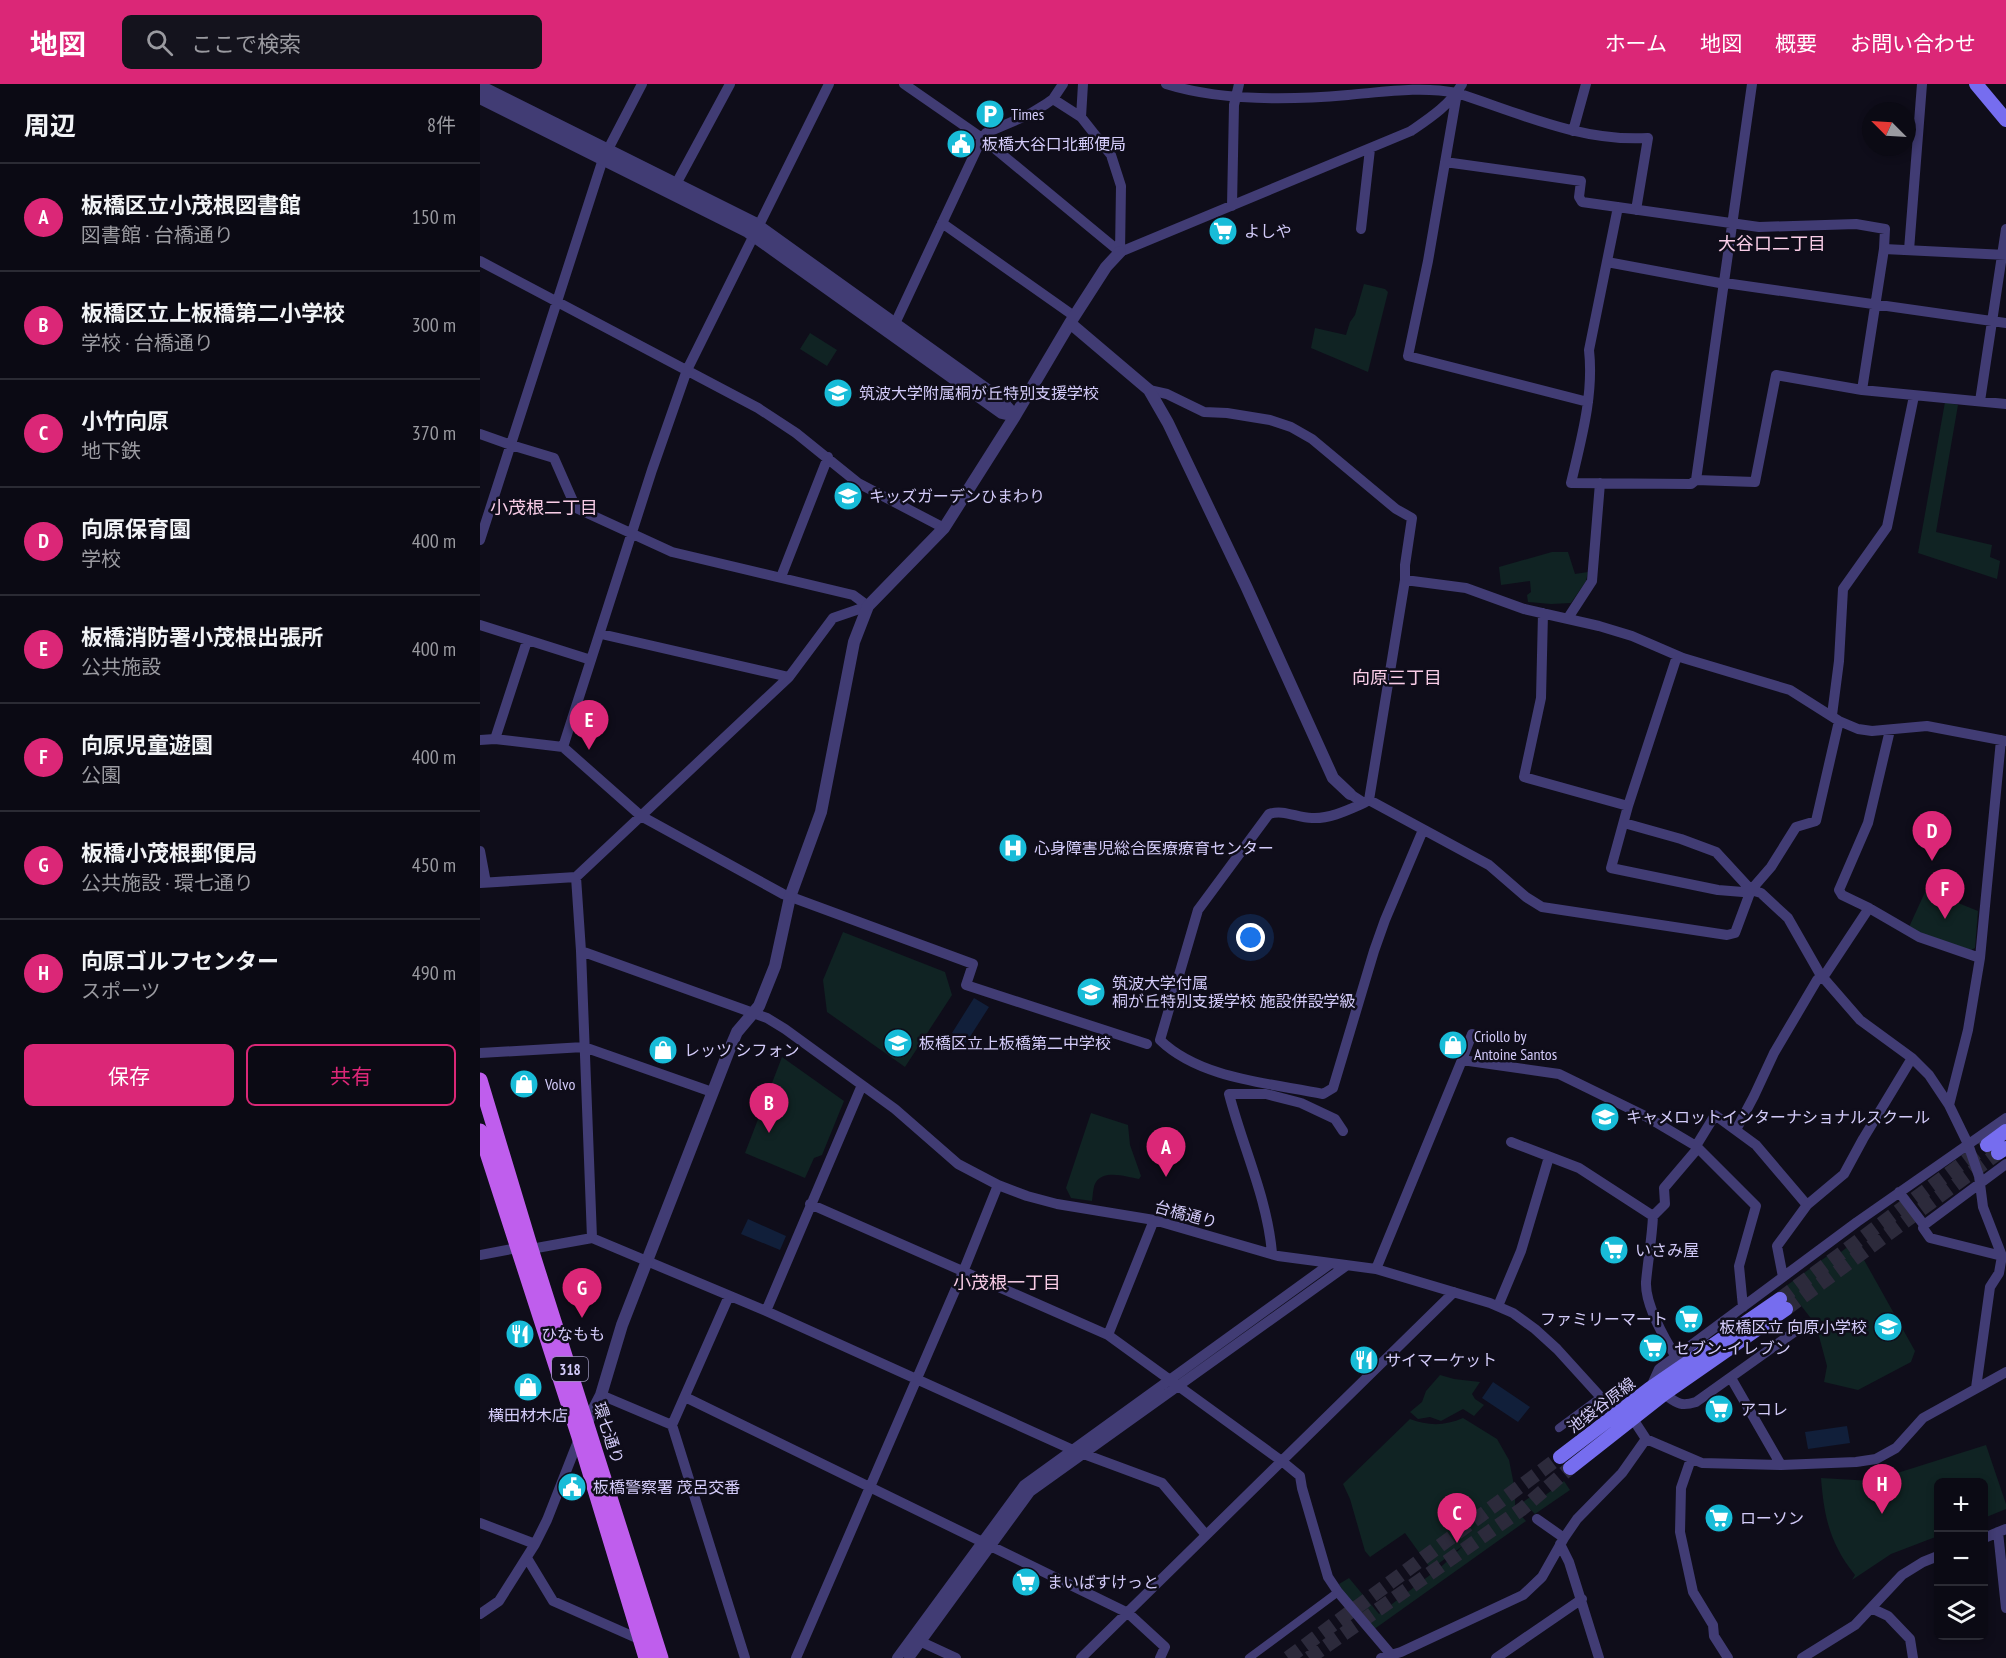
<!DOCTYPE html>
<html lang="ja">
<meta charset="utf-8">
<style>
body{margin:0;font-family:"PT Sans Narrow","Noto Sans JP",sans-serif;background:#14131d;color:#f1f3f6}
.controls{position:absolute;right:18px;bottom:18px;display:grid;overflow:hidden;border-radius:9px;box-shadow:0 3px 9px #0003}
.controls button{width:54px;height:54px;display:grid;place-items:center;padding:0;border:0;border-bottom:2px solid #2b2b34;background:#0b0a14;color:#f1f3f6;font:30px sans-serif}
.compass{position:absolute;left:1382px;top:18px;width:54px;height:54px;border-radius:50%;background:#0b0a14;box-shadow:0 3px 9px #0003;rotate:294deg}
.you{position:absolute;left:771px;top:854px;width:21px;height:21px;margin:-15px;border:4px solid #fff;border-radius:50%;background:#1a73e8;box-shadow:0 0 0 9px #1a73e833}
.badge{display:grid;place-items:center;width:39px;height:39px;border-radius:50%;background:#db2777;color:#fff;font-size:20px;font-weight:700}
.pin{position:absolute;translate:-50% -50px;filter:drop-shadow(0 2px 3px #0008)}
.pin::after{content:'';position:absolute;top:32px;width:21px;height:18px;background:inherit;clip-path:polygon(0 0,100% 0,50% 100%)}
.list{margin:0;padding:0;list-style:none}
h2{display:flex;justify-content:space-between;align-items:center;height:78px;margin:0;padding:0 24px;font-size:26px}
h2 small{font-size:20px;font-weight:400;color:#9a9aa0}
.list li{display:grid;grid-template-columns:39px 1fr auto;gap:18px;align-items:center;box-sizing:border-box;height:108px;padding:0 24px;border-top:2px solid #2b2b34}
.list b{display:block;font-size:22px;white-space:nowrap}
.list p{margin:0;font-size:20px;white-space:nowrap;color:#9a9aa0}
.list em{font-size:20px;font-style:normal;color:#9a9aa0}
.actions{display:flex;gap:12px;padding:18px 24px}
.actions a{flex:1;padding:14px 0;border:2px solid #db2777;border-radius:9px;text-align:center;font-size:21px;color:#db2777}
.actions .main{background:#db2777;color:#fff}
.icon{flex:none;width:33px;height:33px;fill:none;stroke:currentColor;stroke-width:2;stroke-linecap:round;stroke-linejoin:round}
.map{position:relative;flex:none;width:1526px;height:1574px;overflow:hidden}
header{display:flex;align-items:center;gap:36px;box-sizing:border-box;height:84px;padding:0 30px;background:#db2777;color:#fff}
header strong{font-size:28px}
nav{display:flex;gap:33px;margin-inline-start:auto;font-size:21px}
.search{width:420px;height:54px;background:#14131d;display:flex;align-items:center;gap:15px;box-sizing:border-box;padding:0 21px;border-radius:9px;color:#9a9aa0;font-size:22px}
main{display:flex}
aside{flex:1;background:#0b0a14}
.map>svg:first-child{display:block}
.green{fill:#102323}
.water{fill:#111f3a}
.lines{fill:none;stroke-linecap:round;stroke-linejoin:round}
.secondary-tunnel{stroke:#2c2a3b;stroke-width:14;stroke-dasharray:14 7;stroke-linecap:butt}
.pedestrian{stroke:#413c74;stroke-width:8}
.minor{stroke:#413c74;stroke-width:10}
.tertiary{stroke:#413c74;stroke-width:12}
.secondary{stroke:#766def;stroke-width:14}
.primary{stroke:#bf5eed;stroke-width:15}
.labels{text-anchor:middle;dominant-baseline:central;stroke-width:5;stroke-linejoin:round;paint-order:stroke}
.shield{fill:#0f0d1a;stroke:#9892b6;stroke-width:1.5}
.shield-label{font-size:15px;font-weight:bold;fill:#d3cbf9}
.poi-label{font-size:16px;fill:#d3cbf9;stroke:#0f0d1a;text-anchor:start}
.street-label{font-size:16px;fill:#d3cbf9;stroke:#0f0d1a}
.neighbourhood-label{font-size:18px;fill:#f9cde7;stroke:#0f0d1a}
</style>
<header>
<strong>地図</strong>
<div class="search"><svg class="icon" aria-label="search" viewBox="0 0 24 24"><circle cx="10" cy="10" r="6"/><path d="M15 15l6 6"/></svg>ここで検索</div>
<nav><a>ホーム</a><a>地図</a><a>概要</a><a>お問い合わせ</a></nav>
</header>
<main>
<aside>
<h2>周辺<small>8件</small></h2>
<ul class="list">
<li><span class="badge">A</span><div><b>板橋区立小茂根図書館</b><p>図書館 · 台橋通り</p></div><em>150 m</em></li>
<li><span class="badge">B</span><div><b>板橋区立上板橋第二小学校</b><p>学校 · 台橋通り</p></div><em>300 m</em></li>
<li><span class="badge">C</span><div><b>小竹向原</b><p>地下鉄</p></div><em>370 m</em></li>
<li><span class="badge">D</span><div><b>向原保育園</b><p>学校</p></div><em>400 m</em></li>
<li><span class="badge">E</span><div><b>板橋消防署小茂根出張所</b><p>公共施設</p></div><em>400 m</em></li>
<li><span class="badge">F</span><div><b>向原児童遊園</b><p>公園</p></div><em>400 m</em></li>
<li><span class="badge">G</span><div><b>板橋小茂根郵便局</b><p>公共施設 · 環七通り</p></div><em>450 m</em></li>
<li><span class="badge">H</span><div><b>向原ゴルフセンター</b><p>スポーツ</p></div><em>490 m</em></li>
</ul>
<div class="actions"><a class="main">保存</a><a>共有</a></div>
</aside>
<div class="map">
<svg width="1526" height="1574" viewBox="0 0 1526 1574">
<rect width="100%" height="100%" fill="#0f0d1a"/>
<path class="green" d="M 884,200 L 905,205 L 908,208 L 888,288 L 831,264 L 835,244 L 866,251 L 870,238 L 875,231 Z
M 330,249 L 357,266 L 347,282 L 320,265 Z
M 1465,318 L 1478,321 L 1456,448 L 1512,461 L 1510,473 L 1520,477 L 1517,495 L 1438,469 Z
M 1072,468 L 1088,468 L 1095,490 L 1108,488 L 1106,497 L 1091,519 L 1071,520 L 1048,518 L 1047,511 L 1051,508 L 1050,497 L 1021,501 L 1019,483 Z
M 1446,806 L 1498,827 L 1495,864 L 1491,866 L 1441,850 L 1429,843 Z
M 363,848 L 465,888 L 472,911 L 425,983 L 347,928 L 343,896 Z
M 302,973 L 364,1017 L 342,1071 L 334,1074 L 325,1094 L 265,1069 Z
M 611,1029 L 648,1041 L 650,1061 L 661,1092 L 659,1095 C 647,1093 625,1085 616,1098 C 613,1102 613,1111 612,1117 L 591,1114 L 586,1104 Z
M 1374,1158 L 1435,1267 L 1431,1278 L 1378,1306 L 1344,1298 L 1347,1282 L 1336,1241 L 1306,1202 L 1350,1170 L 1353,1174 Z
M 960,1291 L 974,1295 L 1000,1298 L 992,1310 L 995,1315 L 1004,1321 L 994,1332 L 983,1325 L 961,1337 L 950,1333 L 938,1335 L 930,1328 L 942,1318 L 946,1307 Z
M 983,1334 L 1017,1355 L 1029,1376 L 1035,1406 L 1035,1425 L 1046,1437 L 893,1546 L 865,1511 L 859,1500 L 869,1494 L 899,1530 L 963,1481 L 984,1461 L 951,1485 L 925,1449 L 890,1473 L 885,1467 L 870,1415 L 863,1400 L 930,1335 C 948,1342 965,1342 983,1334 Z
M 1506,1361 L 1526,1420 L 1526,1425 L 1504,1434 L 1504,1398 L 1458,1398 L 1458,1452 L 1411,1470 L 1372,1496 L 1375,1491 C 1350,1460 1344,1433 1341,1394 L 1392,1397 Z
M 1084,1397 L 1090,1406 L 1055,1430 L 1043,1418 L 1053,1411 L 1059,1416 Z"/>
<path class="water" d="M 494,914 L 509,923 L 486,959 L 472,949 Z
M 268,1135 L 306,1152 L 300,1166 L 261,1150 Z
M 1013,1298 L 1050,1323 L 1038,1338 L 1002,1314 Z
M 1367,1342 L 1370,1359 L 1328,1365 L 1325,1348 Z"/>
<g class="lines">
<path class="secondary-tunnel" d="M 1300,1215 L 1507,1061
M 1306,1225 L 1518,1069
M 808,1574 L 1080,1373
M 829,1574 L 1042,1425 L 1090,1384"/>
<path class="pedestrian" d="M 1079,1344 L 1121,1313
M 769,1574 L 858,1508"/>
<path class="minor" d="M 424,0 L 502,54 L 640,168
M 603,0 L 601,33 L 631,71 L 641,102 L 640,168
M 686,0 C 740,17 811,16 868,11 C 904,8 941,2 977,9 C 1039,29 1101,58 1168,54 L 1156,126
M 977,9 L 948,177 L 928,272 L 1108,318
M 573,15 L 601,33
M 1093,47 L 1106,0
M 965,78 L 1101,97 L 1099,113 L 1102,118 L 1279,143 L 1376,140 L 1405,145 L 1404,165 L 1382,306
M 196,100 L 250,0
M 752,122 L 754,21 L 759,0
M 1138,123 L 1109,266 C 1114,311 1101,356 1091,399 L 1211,400 L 1216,396 L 1275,398 L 1296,291 L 1382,306 L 1526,320
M 462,139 L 594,232
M 881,145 L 890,65
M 1404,165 L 1526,171
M 1429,166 L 1442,0
M 640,168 L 931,47 C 950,34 970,21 982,0
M 0,177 L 278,324 L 316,349 L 378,399 L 464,444
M 1127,178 L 1245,200
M 1245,199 L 1526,239
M 412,246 L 502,54 L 506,49 L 548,31 L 566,20 L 573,15 L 583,0
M 669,306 L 687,310 L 724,328 L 747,329 L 790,336 L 811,343 L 832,355 L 916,425 L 932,434 L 925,481 L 925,496 L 889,716
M 1500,317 L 1526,145
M 0,350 L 31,361 L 74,374 L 96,424 L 192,468 L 373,511 L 388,522
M 1216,396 L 1272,0
M 0,456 L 123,75 L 162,0
M 301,493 L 348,373
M 925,496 L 986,504 L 1044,525 L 1119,542 L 1152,552 L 1203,574 L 1310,606 L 1359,637 L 1378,645 L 1392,647 L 1447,642 L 1526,657
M 1063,529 L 1061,614 L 1044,693 L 1148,722
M 1088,534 L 1112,497 L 1120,399
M 0,541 L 111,576
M 121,550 L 309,593
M 1197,572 L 1148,722 L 1131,784 L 1238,806 L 1263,808 L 1271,806 L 1281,809 L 1308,834 L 1340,890 L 1380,936 L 1432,974 L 1449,991 L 1469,1021
M 1352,631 L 1359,577 L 1363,505 L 1407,443 L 1434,312
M 15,655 L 47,557
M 0,656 L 15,655 L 83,663 L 172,386 L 207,286 L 349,0
M 83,663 L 161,732 L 303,810 L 493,880 L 486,901 L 667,960
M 870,710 L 884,719 L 889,716 L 1009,781 L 1046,813 L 1062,823 L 1247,851 L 1255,849 L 1271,806 L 1291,783 L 1316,743 L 1336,737 L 1359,637
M 884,719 C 868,726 850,735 832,734 C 817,734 804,725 789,730 L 718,826 L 680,956 C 720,995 790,999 843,1010 L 853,1004 L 894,867 L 905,836 L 943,746
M 1144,739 L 1201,755 L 1236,768 L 1271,806
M 0,767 L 6,799
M 96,793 L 101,867 L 112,1154
M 0,799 L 96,793 L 309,593 L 353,534 L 388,522
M 1389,824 L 1439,853 L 1500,874
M 101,867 L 287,934 L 305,945 L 415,1025 L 478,1080 L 518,1101 L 547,1112 L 577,1120 L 674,1136 L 798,1172 L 896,1185 L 1010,1219 L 1033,1229 L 1055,1245 L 1077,1265 L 1137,1331
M 0,969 L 104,963 L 232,1008
M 982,976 L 992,950
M 1256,1046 L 1274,1012 L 1294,969 L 1337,896 L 1346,889 L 1389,824 L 1362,811 L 1359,806 L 1388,739 L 1410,646
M 1031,1058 L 1099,1084 L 1173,1132 C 1172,1154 1168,1176 1166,1198 C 1165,1220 1184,1254 1196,1273
M 1216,1062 L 1235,1031 L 1276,1061 L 1327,1121 L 1297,1162 L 1303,1193
M 1419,1108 L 1444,1141 L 1443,1144 L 1450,1154 L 1522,1172
M 330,1120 L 628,1251 L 803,1378 L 820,1392 L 822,1404 L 848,1493 L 858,1508 L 914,1574
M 1327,1121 L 1364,1090 L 1383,1055 L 1432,974
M 1173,1132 L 1185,1120 L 1184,1104 L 1218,1064
M 1444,1141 L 1526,1080
M 51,1165 L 112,1154 L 286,1227 L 382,1001
M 792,1169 C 787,1113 763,1064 749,1010 L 786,1010 L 821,1019 L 855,1035 L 863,1047
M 0,1171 L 37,1164
M 896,1185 L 982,976 L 1079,990 L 1122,1011 L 1167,1033 L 1216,1062 L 1276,1122 L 1259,1182 L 1263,1223
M 1018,1222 L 1041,1167 L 1069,1073
M 286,1227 L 593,1366 L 682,1399 L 726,1451
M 628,1251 L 674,1136
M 1251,1294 L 1301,1381
M 1496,1304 L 1510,1203 L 1519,1189 L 1522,1172 L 1503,1123 L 1499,1092 L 1488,1060 L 1469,1021 L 1488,946 L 1500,874 L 1521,656
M 1170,1305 L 1179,1285 L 1377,1138 L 1526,1034
M 1184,1310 C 1197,1319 1200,1323 1216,1318 L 1317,1246
M 121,1311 L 192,1341 L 265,1574
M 205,1313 L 648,1529 L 685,1563 L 680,1574
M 1153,1335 L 1166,1355 L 1222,1379 L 1301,1381 L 1376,1378 L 1396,1375 L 1416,1364 L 1443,1334 L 1526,1288
M 192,1341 L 249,1212
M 1211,1375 L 1201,1404 L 1200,1448 L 1213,1508 L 1233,1541 L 1234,1552 L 1248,1574
M 1057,1435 L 1084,1454
M 0,1439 L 55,1460
M 1518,1448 L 1526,1524
M 1504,1454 L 1526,1445
M 1080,1460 L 1089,1478 L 1119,1574
M 47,1474 L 73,1517 L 161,1556
M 1391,1524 L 1408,1532 L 1430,1555 L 1433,1574
M 0,1530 L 19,1517 L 55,1460 L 67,1436 L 100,1352
M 435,1555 L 476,1574
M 316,1574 L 483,1188 L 518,1101
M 417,1574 L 544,1401 L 850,1180
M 429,1574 L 550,1408 L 866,1182
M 601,1574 L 974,1208
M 901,1574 L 921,1568 L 1043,1511 L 1062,1493 L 1084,1454 L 1097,1435 L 1142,1389 L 1166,1355
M 1016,1574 L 1102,1515
M 1322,1574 L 1375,1541 L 1422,1491 L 1443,1478 L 1458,1472"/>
<path class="tertiary" d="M 0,2 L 273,138 L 520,315 L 535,332
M 0,14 L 268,148 L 522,329 L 535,332
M 590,239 L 669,306 L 688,339 L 766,502 L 853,694 L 870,710
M 107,1338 L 121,1311 L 142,1241 L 248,969 L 257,948 L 279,922 L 295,882 L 310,813 L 341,728 L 374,558 L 388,522 L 464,444 L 535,332 L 590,239 L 626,183 L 640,168"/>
<path class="secondary" d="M 1496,0 L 1526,36
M 1507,1061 L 1526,1047
M 1518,1069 L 1526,1064
M 1080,1373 L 1169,1305 L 1300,1215
M 1090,1384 L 1184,1310 L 1306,1225"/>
<path class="primary" d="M 0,996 L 51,1165 L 181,1574
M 0,1047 L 99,1353 L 166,1574"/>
</g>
<defs>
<g id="parking-disc" transform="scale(1.5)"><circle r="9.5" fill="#18bcd8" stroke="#0f0d1a"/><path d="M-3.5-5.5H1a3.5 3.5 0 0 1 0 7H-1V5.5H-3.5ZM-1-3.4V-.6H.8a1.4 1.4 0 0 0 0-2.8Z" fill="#fff"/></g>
<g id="civic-disc" transform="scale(1.5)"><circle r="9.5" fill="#18bcd8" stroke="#0f0d1a"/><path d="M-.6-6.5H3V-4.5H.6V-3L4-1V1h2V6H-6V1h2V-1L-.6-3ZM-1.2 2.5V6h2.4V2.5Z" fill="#fff"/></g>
<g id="supermarket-disc" transform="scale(1.5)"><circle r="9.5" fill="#18bcd8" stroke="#0f0d1a"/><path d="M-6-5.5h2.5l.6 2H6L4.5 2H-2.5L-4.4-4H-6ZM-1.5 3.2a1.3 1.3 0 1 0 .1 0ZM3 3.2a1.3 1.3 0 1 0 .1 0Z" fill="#fff"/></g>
<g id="school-disc" transform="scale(1.5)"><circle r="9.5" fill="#18bcd8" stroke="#0f0d1a"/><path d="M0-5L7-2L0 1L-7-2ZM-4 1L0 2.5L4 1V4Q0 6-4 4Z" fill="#fff"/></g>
<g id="hospital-disc" transform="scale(1.5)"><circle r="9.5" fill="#18bcd8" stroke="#0f0d1a"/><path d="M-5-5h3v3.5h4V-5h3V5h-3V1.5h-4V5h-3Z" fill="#fff"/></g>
<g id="shop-disc" transform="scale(1.5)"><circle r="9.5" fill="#18bcd8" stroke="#0f0d1a"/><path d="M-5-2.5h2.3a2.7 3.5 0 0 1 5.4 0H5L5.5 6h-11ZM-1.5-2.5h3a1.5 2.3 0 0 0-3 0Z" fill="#fff"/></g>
<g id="restaurant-disc" transform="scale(1.5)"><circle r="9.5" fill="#18bcd8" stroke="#0f0d1a"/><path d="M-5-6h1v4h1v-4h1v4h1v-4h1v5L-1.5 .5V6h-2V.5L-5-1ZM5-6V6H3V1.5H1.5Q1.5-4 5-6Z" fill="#fff"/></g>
</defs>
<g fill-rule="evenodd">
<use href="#parking-disc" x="510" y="30"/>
<use href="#civic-disc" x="481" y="60"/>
<use href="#supermarket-disc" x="743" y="147"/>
<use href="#school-disc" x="358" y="309"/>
<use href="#school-disc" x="368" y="412"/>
<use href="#hospital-disc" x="533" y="764"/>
<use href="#school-disc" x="611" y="908"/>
<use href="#school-disc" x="418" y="959"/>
<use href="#shop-disc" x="973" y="961"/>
<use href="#shop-disc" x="183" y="966"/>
<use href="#shop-disc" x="44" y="1000"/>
<use href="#school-disc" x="1125" y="1033"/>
<use href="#supermarket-disc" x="1134" y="1166"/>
<use href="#supermarket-disc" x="1209" y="1235"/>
<use href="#school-disc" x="1408" y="1243"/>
<use href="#restaurant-disc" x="40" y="1250"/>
<use href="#supermarket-disc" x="1173" y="1264"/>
<use href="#restaurant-disc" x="884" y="1276"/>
<use href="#shop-disc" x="48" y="1303"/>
<use href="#supermarket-disc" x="1239" y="1325"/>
<use href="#civic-disc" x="92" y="1403"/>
<use href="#supermarket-disc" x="1239" y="1434"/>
<use href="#supermarket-disc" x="546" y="1498"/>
</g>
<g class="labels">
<rect class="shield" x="72" y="1273" width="36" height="24" rx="4.5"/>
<g class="shield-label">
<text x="90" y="1285">318</text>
</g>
<g class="poi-label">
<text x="531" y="30">Times</text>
<text x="502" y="60">板橋大谷口北郵便局</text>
<text x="764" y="147">よしや</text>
<text x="379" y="309">筑波大学附属桐が丘特別支援学校</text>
<text x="389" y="412">キッズガーデンひまわり</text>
<text x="554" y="764">心身障害児総合医療療育センター</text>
<text x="632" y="899">筑波大学付属<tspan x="632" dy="18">桐が丘特別支援学校 施設併設学級</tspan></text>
<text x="994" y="952">Criollo by<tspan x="994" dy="18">Antoine Santos</tspan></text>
<text x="439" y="959">板橋区立上板橋第二中学校</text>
<text x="204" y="966">レッツ シフォン</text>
<text x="65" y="1000">Volvo</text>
<text x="1146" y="1033">キャメロットインターナショナルスクール</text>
<text x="1155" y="1166">いさみ屋</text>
<text x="1188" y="1235" text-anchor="end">ファミリーマート</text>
<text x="1387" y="1243" text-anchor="end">板橋区立 向原小学校</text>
<text x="61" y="1250">ひなもも</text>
<text x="1194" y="1264">セブン-イレブン</text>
<text x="905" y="1276">サイマーケット</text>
<text x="1260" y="1325">アコレ</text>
<text x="48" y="1331" text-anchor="middle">横田材木店</text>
<text x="113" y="1403">板橋警察署 茂呂交番</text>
<text x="1260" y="1434">ローソン</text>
<text x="567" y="1498">まいばすけっと</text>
</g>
<g class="street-label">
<text transform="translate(706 1130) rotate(15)">台橋通り</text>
<text transform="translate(1121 1321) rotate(-37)">池袋谷原線</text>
<text transform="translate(129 1349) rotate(72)">環七通り</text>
</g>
<g class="neighbourhood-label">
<text x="1292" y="159">大谷口二丁目</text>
<text x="64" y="423">小茂根二丁目</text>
<text x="917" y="593">向原三丁目</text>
<text x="527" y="1198">小茂根一丁目</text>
</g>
</g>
</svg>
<div class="controls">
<button>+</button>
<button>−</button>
<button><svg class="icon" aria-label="layers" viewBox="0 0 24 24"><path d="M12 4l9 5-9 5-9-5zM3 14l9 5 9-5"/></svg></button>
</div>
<svg class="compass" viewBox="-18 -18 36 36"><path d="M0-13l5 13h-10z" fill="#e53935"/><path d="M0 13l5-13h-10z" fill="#9a9aa0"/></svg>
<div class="you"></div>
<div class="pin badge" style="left:686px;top:1093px">A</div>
<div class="pin badge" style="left:289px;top:1049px">B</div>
<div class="pin badge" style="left:977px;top:1459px">C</div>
<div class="pin badge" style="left:1452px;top:777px">D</div>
<div class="pin badge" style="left:109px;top:666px">E</div>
<div class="pin badge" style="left:1465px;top:835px">F</div>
<div class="pin badge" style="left:102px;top:1234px">G</div>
<div class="pin badge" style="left:1402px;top:1430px">H</div>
</div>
</main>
